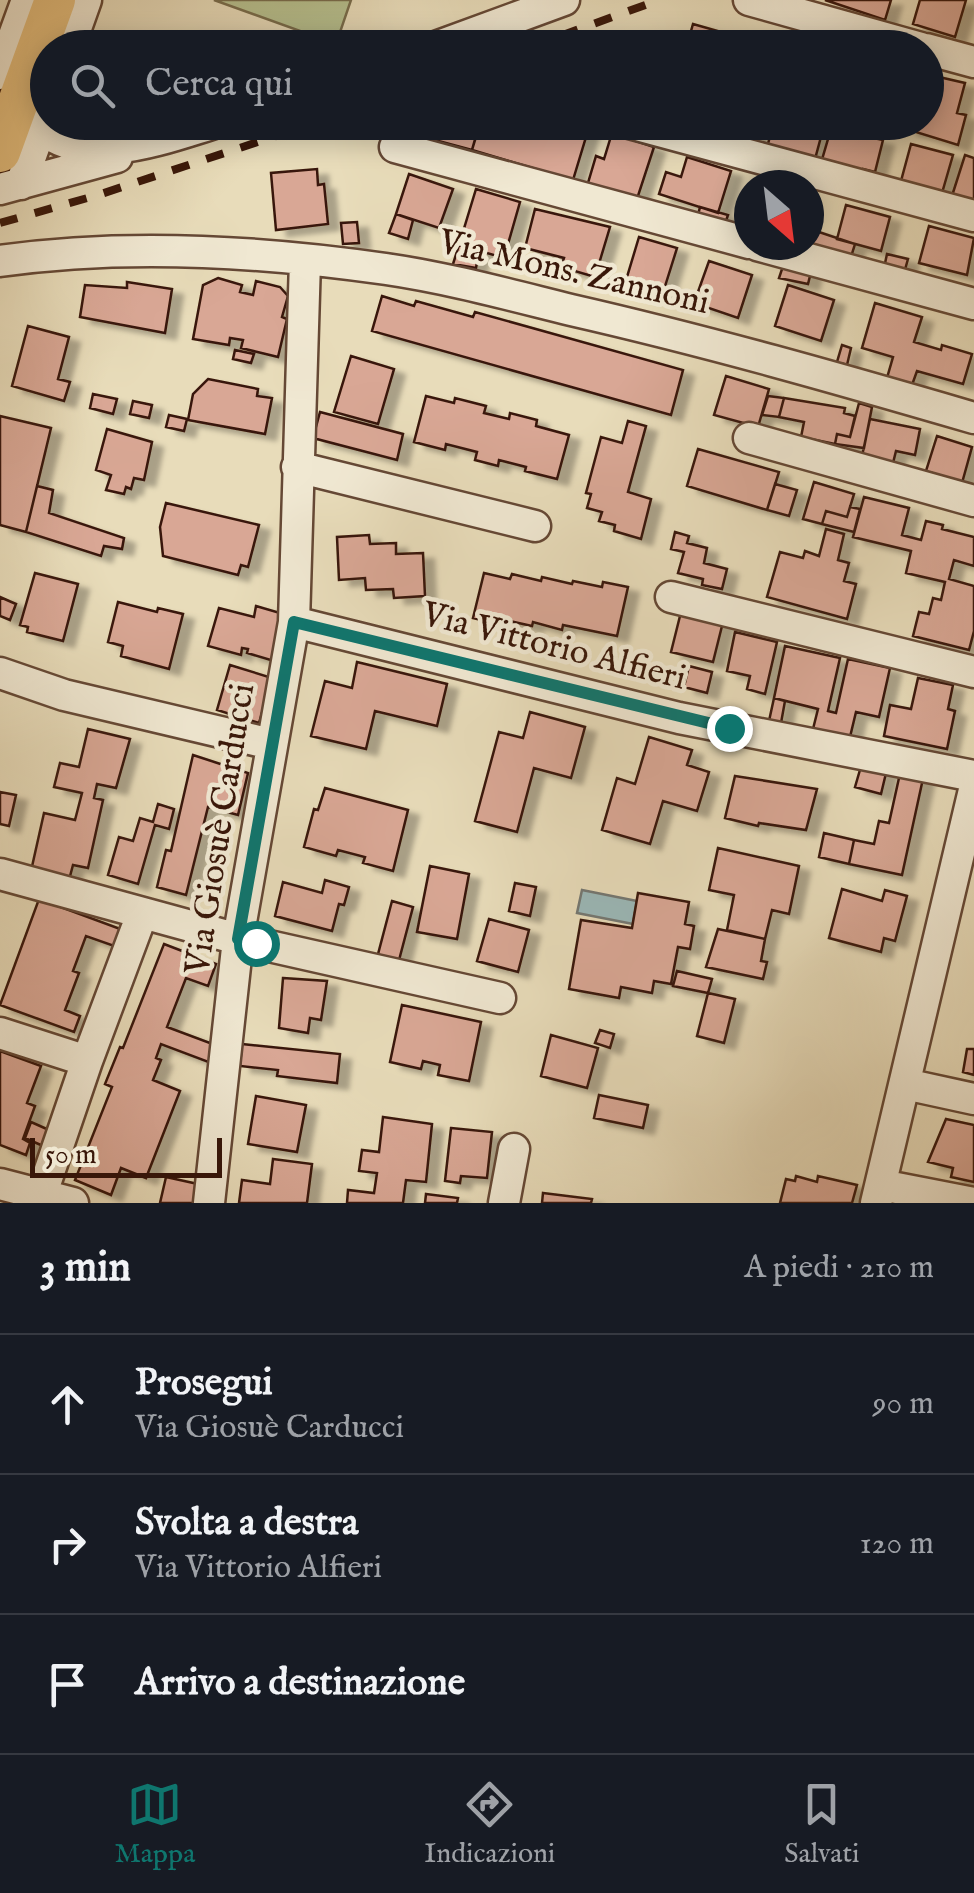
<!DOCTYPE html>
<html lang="it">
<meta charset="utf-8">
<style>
body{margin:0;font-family:"IM FELL English",serif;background:#20242c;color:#f1f3f6}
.compass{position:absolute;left:734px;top:170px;width:90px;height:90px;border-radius:50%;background:#171b24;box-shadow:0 5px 25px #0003;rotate:152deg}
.scale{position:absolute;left:30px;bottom:25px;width:192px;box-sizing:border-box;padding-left:10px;border:5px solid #391709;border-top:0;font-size:28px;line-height:35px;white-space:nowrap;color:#391709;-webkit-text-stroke:8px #f0e8d2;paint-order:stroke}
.stop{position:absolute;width:30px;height:30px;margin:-22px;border:8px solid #0f766e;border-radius:50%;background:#fff}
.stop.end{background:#0f766e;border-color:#fff;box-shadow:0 2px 10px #0008}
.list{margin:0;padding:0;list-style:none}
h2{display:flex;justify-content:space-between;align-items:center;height:130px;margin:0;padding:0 40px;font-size:42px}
h2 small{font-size:32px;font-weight:400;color:#9ea1a6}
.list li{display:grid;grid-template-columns:65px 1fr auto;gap:30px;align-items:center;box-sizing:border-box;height:140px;padding:0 40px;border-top:2px solid #363941}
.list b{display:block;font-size:38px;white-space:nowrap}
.list p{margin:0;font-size:32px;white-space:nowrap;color:#9ea1a6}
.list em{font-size:32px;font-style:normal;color:#9ea1a6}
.icon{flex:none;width:55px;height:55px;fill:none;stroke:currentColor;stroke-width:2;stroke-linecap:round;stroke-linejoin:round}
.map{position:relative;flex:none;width:974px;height:1203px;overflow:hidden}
.search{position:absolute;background:#171b24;box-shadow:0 5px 25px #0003;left:30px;right:30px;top:30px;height:110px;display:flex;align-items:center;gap:25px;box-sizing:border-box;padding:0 35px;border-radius:55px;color:#9ea1a6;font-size:38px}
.sheet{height:550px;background:#171b24}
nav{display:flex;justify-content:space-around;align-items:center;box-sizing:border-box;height:140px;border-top:2px solid #363941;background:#171b24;font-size:28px;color:#9ea1a6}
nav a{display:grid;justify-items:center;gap:5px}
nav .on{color:#0f766e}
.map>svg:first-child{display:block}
.green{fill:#b6c08f;stroke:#786c4c;stroke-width:2.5}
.water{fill:#9bb9b9;stroke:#747873;stroke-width:2.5}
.building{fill:#d9a795;stroke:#391709;stroke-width:2.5;filter:url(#shadow)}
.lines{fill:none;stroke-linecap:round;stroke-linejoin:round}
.minor-casing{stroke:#654835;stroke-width:35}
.major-casing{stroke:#391709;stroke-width:45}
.minor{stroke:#f0e8d2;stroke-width:30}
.major{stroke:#e4be7d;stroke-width:40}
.rail{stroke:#391709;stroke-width:8;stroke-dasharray:18 18;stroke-linecap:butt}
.route{stroke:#0f766e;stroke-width:12}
.labels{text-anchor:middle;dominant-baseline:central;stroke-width:9;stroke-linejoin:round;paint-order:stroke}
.street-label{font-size:35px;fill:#391709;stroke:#f0e8d2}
</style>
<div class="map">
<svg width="974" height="1203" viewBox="0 0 974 1203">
<defs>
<filter id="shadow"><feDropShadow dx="11" dy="6" stdDeviation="2.5" flood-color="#0004"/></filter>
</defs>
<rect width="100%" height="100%" fill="#e8dcba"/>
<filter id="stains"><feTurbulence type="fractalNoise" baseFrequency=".002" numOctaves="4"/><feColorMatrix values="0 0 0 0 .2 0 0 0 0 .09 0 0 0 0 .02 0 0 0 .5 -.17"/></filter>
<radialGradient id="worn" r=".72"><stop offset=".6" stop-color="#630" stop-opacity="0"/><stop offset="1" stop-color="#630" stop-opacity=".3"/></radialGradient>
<path class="green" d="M 214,0 L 351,0 L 336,44 Z"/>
<path class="water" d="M 582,890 L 637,901 L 633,924 L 577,913 Z"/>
<path class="building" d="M 825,0 L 891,0 L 885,20 Z
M 920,0 L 966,0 L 955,37 L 913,24 Z
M 693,24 L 739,37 L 736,48 L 662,48 L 666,32 L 689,38 Z
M 926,74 L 965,83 L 957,113 L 966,115 L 958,145 L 906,129 L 908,122 L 926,122 Z
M 420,122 L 432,126 L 433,122 L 460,122 L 479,127 L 472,150 L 416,135 Z
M 480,122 L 509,122 L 537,131 L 540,122 L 573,122 L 589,127 L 573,180 L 472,150 Z
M 720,122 L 759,122 L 753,145 L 716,135 Z
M 774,122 L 825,122 L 815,159 L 766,151 Z
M 831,129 L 883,140 L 875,172 L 863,169 L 861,174 L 821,163 Z
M 612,133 L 654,147 L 637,199 L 588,183 L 596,156 L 604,159 Z
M 911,144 L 953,155 L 942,193 L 901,181 Z
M 965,155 L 974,158 L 974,206 L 951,199 Z
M 687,157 L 731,171 L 718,213 L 659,194 L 666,172 L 681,177 Z
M 317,169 L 318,185 L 324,184 L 328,224 L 276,230 L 271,173 Z
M 409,174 L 453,189 L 439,228 L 396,214 Z
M 476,189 L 520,202 L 504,258 L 459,245 Z
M 846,205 L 890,217 L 881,251 L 837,239 Z
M 700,207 L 728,215 L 724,227 L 697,219 Z
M 535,209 L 610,227 L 595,277 L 561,267 L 564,258 L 525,248 Z
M 396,214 L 413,220 L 408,239 L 389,233 Z
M 357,222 L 359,243 L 343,244 L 341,223 Z
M 929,226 L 974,238 L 967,275 L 919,263 Z
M 816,231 L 855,244 L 850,260 L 809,249 Z
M 639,237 L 677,248 L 661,299 L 624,287 Z
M 459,245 L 479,251 L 476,268 L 453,264 Z
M 887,254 L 908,259 L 904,273 L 884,268 Z
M 785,260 L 812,268 L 808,284 L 779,278 Z
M 709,261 L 752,275 L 738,318 L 694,303 Z
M 218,278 L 242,285 L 240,292 L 253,295 L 256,281 L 280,287 L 288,296 L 282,317 L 287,319 L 278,357 L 241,348 L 243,340 L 230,338 L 229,345 L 193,339 L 203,285 Z
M 127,282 L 172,289 L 165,333 L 80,317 L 85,285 L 127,288 Z
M 788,285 L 834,300 L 821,341 L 775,326 Z
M 382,296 L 414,306 L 416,301 L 473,317 L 475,312 L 683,370 L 671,415 L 372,331 Z
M 875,303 L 922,317 L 914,342 L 941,350 L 942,345 L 972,354 L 963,384 L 917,371 L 912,385 L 887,378 L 893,357 L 862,348 Z
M 28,326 L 69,337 L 58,379 L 70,382 L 64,401 L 12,386 Z
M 842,345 L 851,348 L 847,365 L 837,362 Z
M 235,350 L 254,354 L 251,363 L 233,359 Z
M 351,356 L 394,369 L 378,424 L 334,412 Z
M 726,376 L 769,389 L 758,427 L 714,415 Z
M 208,379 L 258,389 L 257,396 L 272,398 L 265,434 L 188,420 L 193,394 Z
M 93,394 L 117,399 L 113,414 L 90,408 Z
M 426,396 L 454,403 L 455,398 L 486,406 L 484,413 L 509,419 L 510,413 L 537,420 L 536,426 L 569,435 L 557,479 L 525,471 L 526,467 L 499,460 L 498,466 L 475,460 L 477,452 L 446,444 L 445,450 L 414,442 Z
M 768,396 L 784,398 L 779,417 L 762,415 Z
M 784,398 L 845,408 L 844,413 L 855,416 L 850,437 L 837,434 L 835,444 L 801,437 L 804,422 L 779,417 Z
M 133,401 L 152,405 L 149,418 L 130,414 Z
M 859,403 L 872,407 L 864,448 L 835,444 L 837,434 L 850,437 Z
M 320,412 L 403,434 L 397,460 L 313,438 Z
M 169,415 L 187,419 L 184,431 L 166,427 Z
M 0,416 L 51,428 L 26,532 L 0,525 Z
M 870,419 L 920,429 L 915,455 L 896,451 L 893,463 L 862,456 Z
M 628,421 L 646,426 L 628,492 L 651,499 L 641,539 L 614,531 L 615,525 L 599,521 L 602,512 L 587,508 L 591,494 L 586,493 L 601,437 L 622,443 Z
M 107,429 L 152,442 L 144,480 L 134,478 L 131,489 L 126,487 L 124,494 L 106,490 L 111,475 L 96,470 Z
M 937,436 L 972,447 L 962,483 L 926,471 Z
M 698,449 L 779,472 L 767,510 L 687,486 Z
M 814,482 L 854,494 L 847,517 L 826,511 L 822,524 L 803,519 Z
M 775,484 L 797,490 L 789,516 L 767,510 Z
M 37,486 L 53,490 L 49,513 L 124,538 L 122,549 L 104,546 L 101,556 L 26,532 Z
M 864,497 L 909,508 L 902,535 L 921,540 L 926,521 L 943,525 L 942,529 L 974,537 L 974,566 L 954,560 L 949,579 L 974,586 L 974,631 L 969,650 L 913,636 L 919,612 L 929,614 L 933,598 L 941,600 L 945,582 L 906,573 L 911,551 L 853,537 Z
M 166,503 L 259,525 L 248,567 L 241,565 L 238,575 L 163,556 L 160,527 Z
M 850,507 L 860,509 L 854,532 L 822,524 L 826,511 L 847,517 Z
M 826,529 L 844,534 L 838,560 L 849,563 L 844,581 L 856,584 L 847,619 L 767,597 L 780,552 L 803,558 L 805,551 L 819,556 Z
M 675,532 L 689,536 L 687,543 L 707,548 L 704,563 L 727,569 L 722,589 L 702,585 L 703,579 L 678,573 L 684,552 L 671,549 Z
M 369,535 L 370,544 L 396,543 L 396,554 L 423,553 L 425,596 L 394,598 L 393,589 L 366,590 L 365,578 L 339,580 L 337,537 Z
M 35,573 L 78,584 L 63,641 L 27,632 L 28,627 L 20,625 Z
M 484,573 L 510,579 L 512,574 L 541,581 L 542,577 L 572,584 L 573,581 L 602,587 L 603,582 L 628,587 L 617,636 L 563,625 L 562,630 L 533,622 L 532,626 L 505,620 L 503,625 L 473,618 Z
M 0,597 L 16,604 L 10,620 L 0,616 Z
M 118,602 L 157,612 L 158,608 L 183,614 L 169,669 L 121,656 L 123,646 L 108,642 Z
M 256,606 L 287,615 L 274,661 L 247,653 L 248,649 L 242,648 L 241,655 L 208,646 L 219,608 L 254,617 Z
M 682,608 L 724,618 L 713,662 L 671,652 Z
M 735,632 L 777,642 L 765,694 L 747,689 L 750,676 L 727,671 Z
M 785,646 L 840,658 L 828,711 L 836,713 L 848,659 L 890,668 L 879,717 L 856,712 L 850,737 L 813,729 L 818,709 L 774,698 Z
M 357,662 L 447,684 L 437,726 L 375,711 L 366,749 L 311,736 L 325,681 L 352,688 Z
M 230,665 L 272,678 L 259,723 L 217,710 Z
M 689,666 L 712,672 L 707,693 L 684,687 Z
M 918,678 L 953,685 L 948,709 L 955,711 L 947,749 L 884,736 L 890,705 L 911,709 Z
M 774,698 L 785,701 L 781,723 L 769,721 Z
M 530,712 L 585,727 L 571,778 L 534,768 L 517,832 L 475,821 L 499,732 L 523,738 Z
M 88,729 L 130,739 L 116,788 L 97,784 L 94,798 L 103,800 L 88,868 L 73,865 L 69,880 L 31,871 L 44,813 L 75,820 L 82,793 L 54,787 L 60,763 L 79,767 Z
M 649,737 L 692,750 L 687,765 L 709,772 L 697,811 L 663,801 L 650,844 L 602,830 L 617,778 L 635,784 Z
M 193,755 L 248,773 L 238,815 L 208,807 L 186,895 L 157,887 L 166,850 L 171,851 Z
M 862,763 L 887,769 L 881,794 L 855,787 Z
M 901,769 L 924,774 L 902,875 L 849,864 L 854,840 L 874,844 L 879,821 L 889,823 Z
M 735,776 L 817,789 L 806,830 L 759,823 L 758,826 L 725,818 Z
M 325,788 L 408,810 L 393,871 L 363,863 L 365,857 L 338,850 L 336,856 L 304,847 L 314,809 L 318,810 Z
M 0,792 L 16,795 L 9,826 L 0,824 Z
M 158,804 L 174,809 L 169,829 L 155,825 L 138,884 L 108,875 L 119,837 L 133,841 L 140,818 L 153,822 Z
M 824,833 L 854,840 L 849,864 L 819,857 Z
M 718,848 L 799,866 L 789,914 L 772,910 L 765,939 L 727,930 L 734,895 L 709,890 Z
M 430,866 L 469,874 L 457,939 L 417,932 Z
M 325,880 L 349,887 L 344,905 L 339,904 L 332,931 L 275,916 L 283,882 L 322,893 Z
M 515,883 L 536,887 L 530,916 L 509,911 Z
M 842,889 L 882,901 L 885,890 L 907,896 L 895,941 L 884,938 L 881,952 L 829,938 Z
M 638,893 L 689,902 L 685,924 L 694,926 L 690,949 L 678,947 L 671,984 L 654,981 L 652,993 L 621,987 L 619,998 L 569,989 L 581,920 L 632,928 Z
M 39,899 L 123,930 L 117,947 L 86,936 L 73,971 L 79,973 L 65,1010 L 80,1016 L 74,1032 L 0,1005 Z
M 392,901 L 413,907 L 398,964 L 377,958 Z
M 489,919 L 529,930 L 518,972 L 477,961 Z
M 718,929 L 765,939 L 761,961 L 767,962 L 763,979 L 706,967 Z
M 164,944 L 216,964 L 208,986 L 186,978 L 167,1027 L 218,1046 L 211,1063 L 161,1044 L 156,1058 L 161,1060 L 153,1080 L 180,1091 L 146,1178 L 121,1168 L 111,1195 L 75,1180 L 112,1087 L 105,1084 L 120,1047 L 123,1048 Z
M 677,971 L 712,979 L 708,993 L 673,986 Z
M 283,978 L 327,981 L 321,1020 L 310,1018 L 308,1033 L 279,1028 Z
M 708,993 L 735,999 L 724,1043 L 697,1036 Z
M 402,1005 L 481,1022 L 469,1081 L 438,1075 L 440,1065 L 423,1061 L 421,1069 L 390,1062 Z
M 600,1030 L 614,1034 L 610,1048 L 595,1043 Z
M 551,1035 L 598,1048 L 587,1088 L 541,1076 Z
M 242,1044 L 340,1054 L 337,1083 L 277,1076 L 278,1070 L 240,1066 Z
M 967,1049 L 974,1049 L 974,1075 L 963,1072 Z
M 0,1051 L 41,1066 L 27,1103 L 35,1106 L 23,1139 L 30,1143 L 26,1155 L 0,1145 Z
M 599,1095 L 648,1105 L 643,1128 L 594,1118 Z
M 256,1096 L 306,1105 L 297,1152 L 248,1144 Z
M 383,1117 L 432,1124 L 426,1182 L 406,1180 L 403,1203 L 347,1203 L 348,1190 L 374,1193 L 377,1173 L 359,1171 L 362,1150 L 379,1152 Z
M 946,1119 L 974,1125 L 974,1182 L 951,1177 L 953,1168 L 928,1162 Z
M 31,1122 L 58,1134 L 52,1150 L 25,1138 Z
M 451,1128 L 492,1132 L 487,1178 L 461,1176 L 460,1183 L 445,1181 Z
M 273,1159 L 312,1164 L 307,1203 L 239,1203 L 242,1180 L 270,1184 Z
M 796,1176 L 817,1182 L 818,1176 L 857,1185 L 852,1203 L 780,1203 L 786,1179 L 795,1181 Z
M 166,1177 L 207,1186 L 203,1203 L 160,1203 Z
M 543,1193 L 592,1199 L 591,1203 L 542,1203 Z
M 426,1194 L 458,1198 L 457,1203 L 425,1203 Z"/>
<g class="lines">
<g class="minor-casing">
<path id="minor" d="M 749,0 L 921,48
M 69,48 L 86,0
M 433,48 L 564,0
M 926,49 L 974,62
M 0,74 L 27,0
M 626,122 L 974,216
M 40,128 C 90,169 164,138 218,122
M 395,147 L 749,243
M 21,184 L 48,108
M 0,189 L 117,157
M 757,245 L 974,304
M 0,261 C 126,243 260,251 386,269 C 448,278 510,295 571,310 C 707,341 840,379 974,418
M 749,438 L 974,501
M 297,467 L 535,526
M 671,597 L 974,672
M 294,622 L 679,718 L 974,776
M 0,673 L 64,695 L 271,744
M 0,874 L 238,939 L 500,998
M 0,1033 L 87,1061
M 905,1084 L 974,1099
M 0,1184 L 73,1203
M 881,1185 L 974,1203
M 41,1196 L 87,1061 L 142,914
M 209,1203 L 238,939 L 294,622 L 305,261
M 504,1203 L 514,1149
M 876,1203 L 974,790"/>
</g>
<g class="major-casing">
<path id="major" d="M 0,152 L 55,0"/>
</g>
<use href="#minor" class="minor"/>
<use href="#major" class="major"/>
<path class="rail" d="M 527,48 L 659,0
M 0,223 L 98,195 L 318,122"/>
</g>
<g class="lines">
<path class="route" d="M 256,943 L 238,939 L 294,622 L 729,728"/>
</g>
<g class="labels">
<g class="street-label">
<text transform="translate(574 273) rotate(13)">Via Mons. Zannoni</text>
<text transform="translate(554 647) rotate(14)">Via Vittorio Alfieri</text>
<text transform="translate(221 829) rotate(-81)">Via Giosuè Carducci</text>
</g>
</g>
<rect width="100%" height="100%" filter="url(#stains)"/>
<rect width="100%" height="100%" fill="url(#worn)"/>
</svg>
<svg class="compass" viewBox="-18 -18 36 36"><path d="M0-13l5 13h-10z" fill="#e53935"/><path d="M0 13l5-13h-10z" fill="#9ea1a6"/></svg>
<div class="scale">50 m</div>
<div class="stop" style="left:256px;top:943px"></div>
<div class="stop end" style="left:729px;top:728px"></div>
<div class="search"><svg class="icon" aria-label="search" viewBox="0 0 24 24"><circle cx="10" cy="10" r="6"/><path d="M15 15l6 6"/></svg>Cerca qui</div>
</div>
<section class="sheet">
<h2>3 min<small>A piedi · 210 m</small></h2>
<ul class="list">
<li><svg class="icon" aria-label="ahead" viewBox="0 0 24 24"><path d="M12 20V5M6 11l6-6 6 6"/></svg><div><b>Prosegui</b><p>Via Giosuè Carducci</p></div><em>90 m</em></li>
<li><svg class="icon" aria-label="right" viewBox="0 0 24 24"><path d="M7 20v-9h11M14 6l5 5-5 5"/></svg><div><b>Svolta a destra</b><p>Via Vittorio Alfieri</p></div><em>120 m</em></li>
<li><svg class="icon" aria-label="arrive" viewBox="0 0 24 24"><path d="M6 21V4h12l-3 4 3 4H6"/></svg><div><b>Arrivo a destinazione</b></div></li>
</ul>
</section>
<nav>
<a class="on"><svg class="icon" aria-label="map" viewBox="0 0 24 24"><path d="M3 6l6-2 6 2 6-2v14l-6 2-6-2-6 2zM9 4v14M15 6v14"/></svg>Mappa</a>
<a><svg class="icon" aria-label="directions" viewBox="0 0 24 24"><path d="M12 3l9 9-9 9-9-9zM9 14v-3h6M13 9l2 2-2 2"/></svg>Indicazioni</a>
<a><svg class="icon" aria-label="saved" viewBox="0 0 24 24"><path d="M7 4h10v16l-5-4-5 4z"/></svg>Salvati</a>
</nav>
